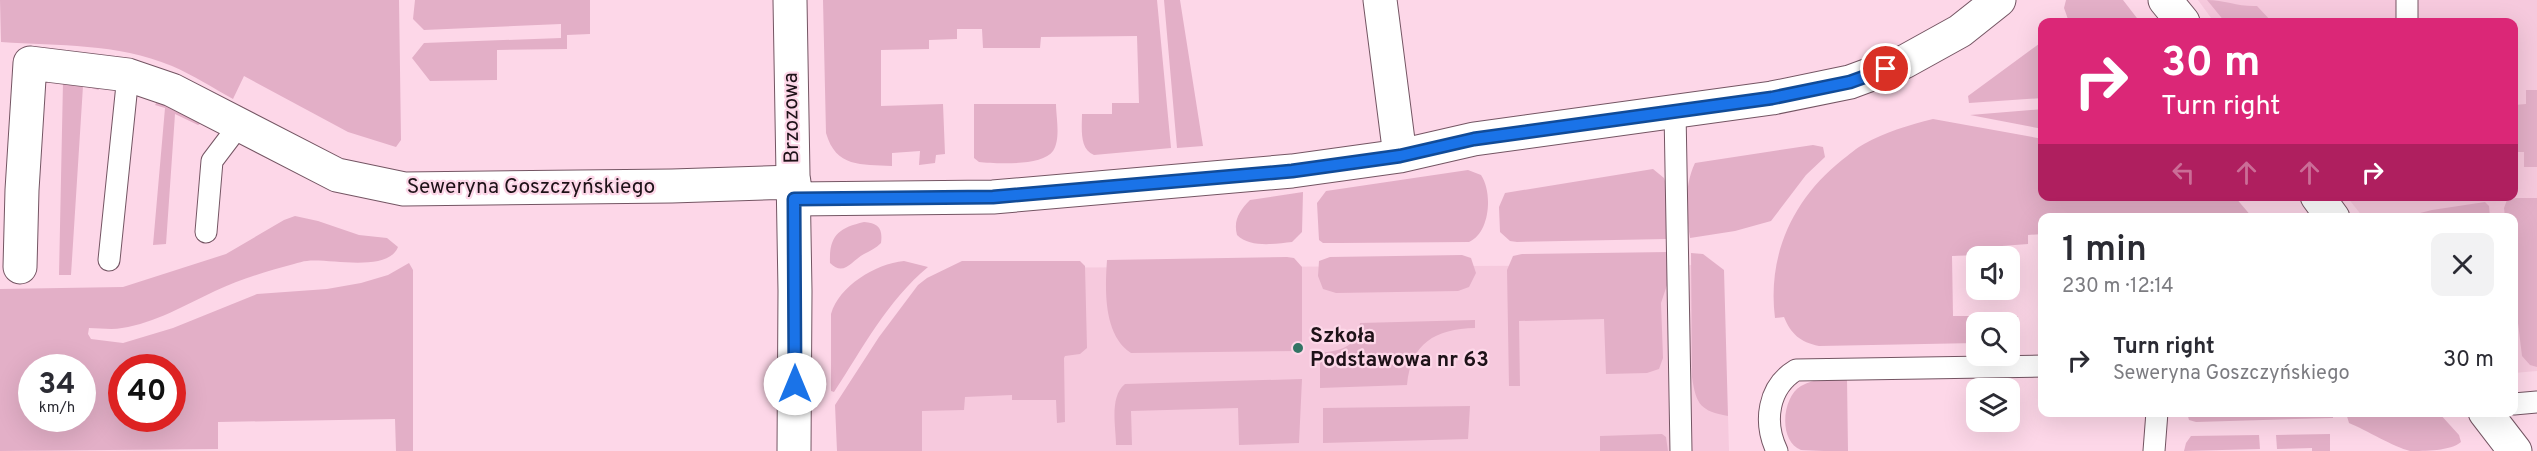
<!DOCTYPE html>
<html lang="en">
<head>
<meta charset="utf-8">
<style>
  body { margin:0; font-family:Overpass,sans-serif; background:#f2f2f3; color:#2b2b33; height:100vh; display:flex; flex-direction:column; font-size:22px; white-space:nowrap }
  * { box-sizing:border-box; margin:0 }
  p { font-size:20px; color:#7c7c81 }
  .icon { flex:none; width:33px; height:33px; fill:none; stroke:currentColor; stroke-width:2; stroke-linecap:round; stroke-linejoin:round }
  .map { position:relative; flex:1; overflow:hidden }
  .panel { position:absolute; left:2038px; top:213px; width:480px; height:204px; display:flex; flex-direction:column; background:#fff; border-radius:12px; box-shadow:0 6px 24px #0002 }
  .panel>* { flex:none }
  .hud { position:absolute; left:2038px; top:18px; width:480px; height:183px; border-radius:12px; box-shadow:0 6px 24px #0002; background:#db2777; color:#fff; overflow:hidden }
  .buttons { position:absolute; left:1966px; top:246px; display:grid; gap:12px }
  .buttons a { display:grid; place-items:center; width:54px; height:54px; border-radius:12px; background:#fff; box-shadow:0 6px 24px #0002; font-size:30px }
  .speed { position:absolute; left:18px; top:354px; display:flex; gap:12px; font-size:30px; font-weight:700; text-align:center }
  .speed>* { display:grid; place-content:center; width:78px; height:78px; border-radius:50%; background:#fff; box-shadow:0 6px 24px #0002; line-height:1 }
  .speed small { font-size:15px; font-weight:400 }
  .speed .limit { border:9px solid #d22; background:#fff; color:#111 }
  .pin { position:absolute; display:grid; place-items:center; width:51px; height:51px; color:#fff; margin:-26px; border:3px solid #fff; border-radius:50%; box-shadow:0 2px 6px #0007 }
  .me { position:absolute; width:66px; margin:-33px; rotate:0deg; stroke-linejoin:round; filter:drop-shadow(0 0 4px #0008) }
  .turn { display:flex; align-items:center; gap:21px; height:126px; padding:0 24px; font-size:27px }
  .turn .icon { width:78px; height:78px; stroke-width:2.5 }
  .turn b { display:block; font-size:42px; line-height:51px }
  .lanes { display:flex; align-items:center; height:57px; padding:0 24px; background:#0003; justify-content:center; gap:30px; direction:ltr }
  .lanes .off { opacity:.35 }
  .round { display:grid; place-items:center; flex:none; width:63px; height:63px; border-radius:12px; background:#f2f2f3 }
  .headline { display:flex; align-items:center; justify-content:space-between; height:102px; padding:0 24px }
  h1 { font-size:36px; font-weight:600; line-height:45px }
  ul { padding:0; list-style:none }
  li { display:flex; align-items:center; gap:18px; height:90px; padding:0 24px }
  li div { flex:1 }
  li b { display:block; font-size:22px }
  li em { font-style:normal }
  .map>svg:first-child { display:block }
  .built { fill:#f6c9dd }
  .green { fill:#e3afc7; fill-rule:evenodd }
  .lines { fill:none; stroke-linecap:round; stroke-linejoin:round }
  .service-casing { stroke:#745563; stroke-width:23 }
  .minor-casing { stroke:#745563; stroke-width:35 }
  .tertiary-casing { stroke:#745563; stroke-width:35 }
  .service { stroke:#fff; stroke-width:21 }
  .minor { stroke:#fff; stroke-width:33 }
  .tertiary { stroke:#fff; stroke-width:33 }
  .route-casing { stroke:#114b97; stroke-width:15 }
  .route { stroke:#1a73e8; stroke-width:10 }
  .poi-dot { fill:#327464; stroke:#fdd7e8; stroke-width:2 }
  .labels { text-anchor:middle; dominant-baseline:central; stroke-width:4.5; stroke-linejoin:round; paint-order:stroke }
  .street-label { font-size:21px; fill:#1e1218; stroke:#fdd7e8 }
  .poi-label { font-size:21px; font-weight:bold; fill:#1e1218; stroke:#fdd7e8; text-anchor:start }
</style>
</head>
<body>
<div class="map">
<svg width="2537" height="451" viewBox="0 0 2537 451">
  <rect width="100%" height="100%" fill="#fdd7e8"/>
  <path class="built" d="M 2198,0 L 2537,0 L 2537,371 L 2514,373 L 2514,218 L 2363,217 L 2347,197 L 2514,196 L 2514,22 L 2214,22 Z
    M 1712,265 L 1713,403 L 1728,416 L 1729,451 L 846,451 L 964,268 Z"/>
  <path class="green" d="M 0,0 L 399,0 L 401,140 L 396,147 L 348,132 L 244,76 L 233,99 C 213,88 193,75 172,66 C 116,43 60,46 1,42 Z
    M 415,0 L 590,0 L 590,34 L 567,35 L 567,49 L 497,50 L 497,80 L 430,81 L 412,58 L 424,43 L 561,38 L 561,24 L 424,30 L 413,19 Z
    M 823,0 L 1157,0 L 1171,148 L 1094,155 C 1079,149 1082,128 1082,114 L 1112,114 L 1112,103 L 1139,103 L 1137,36 L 1041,37 L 1040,48 L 983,48 L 982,29 L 957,29 L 957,39 L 929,40 L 929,49 L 881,50 L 881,106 L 943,104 L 945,154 L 936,155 L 935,163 L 919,165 L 920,151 L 892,153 L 892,166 C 861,164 836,168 826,133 Z
    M 1164,0 L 1180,0 L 1203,146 L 1177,148 Z
    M 2066,0 L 2123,0 L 2140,22 L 2069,22 L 2064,8 Z
    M 2207,0 C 2225,0 2239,7 2257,6 L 2272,22 L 2225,22 Z
    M 2043,41 L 2043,98 L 1969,103 L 1968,96 Z
    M 41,75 L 96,83 L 99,90 L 83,86 L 71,275 L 59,275 L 63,82 L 38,82 Z
    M 2526,90 L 2537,90 L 2537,167 L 2524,167 L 2524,152 L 2514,152 L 2514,105 L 2526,104 Z
    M 158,100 L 202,123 L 198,125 L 175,114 L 166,244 L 153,245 L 165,108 L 155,105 Z
    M 974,104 L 1056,104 C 1056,117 1061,139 1053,151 C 1043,166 996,164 979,162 L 974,158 Z
    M 2043,109 L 2043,129 L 1970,115 Z
    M 1933,119 L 2043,139 L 2043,196 L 2235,197 L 2252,217 L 2043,218 L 2043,234 L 2028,235 L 2028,244 L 2002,246 L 2002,254 L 1952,256 L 1953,316 L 2018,316 L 2018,340 L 2010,342 L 2010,322 L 1977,322 L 1977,343 L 1819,346 C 1800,342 1791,334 1784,317 L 1775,318 C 1767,255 1793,199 1842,160 C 1849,155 1856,148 1864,144 C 1885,132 1909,125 1933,119 Z
    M 1813,145 L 1823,147 L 1825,157 L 1806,175 L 1771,221 L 1735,231 L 1690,238 C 1686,212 1684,186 1695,163 Z
    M 1653,169 L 1664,178 L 1666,184 L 1666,239 L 1517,242 L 1510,241 L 1500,232 L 1499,207 L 1505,193 Z
    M 1468,170 L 1481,175 C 1493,193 1490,233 1469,242 L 1339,243 L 1323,243 L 1319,240 L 1317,203 L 1326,191 Z
    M 1303,192 L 1302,232 L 1292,242 C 1275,244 1250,248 1237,235 C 1233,220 1240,210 1250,200 Z
    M 2516,198 L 2537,198 L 2537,367 L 2530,365 L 2522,356 L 2514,290 L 2514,218 L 2505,217 L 2504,208 L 2507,200 Z
    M 2485,202 L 2489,206 L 2490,217 L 2404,217 L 2432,210 Z
    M 295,216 L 318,221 L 359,235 L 387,238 L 398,247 C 388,273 328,258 307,261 C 303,261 298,263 294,264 C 267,271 241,279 215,291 C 185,305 155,323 122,328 C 112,330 100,328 89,328 L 88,334 L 91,339 L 123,343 L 173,328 L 257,294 L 327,289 L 361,283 L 388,275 L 409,263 L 413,270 L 413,451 L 396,451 L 395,419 L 218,422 L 218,449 L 0,451 L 0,289 L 123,287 L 226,254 L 284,220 ZM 32,368 L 82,368 L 82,418 L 32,418 ZM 122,368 L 172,368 L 172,418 L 122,418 Z
    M 864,222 C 878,223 883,228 881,243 C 876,248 870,251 864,254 C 851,261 844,277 830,263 C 829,236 838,228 864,222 Z
    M 1669,252 L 1669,279 L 1661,303 L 1663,358 L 1659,369 L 1647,373 L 1606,374 L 1604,319 L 1519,321 L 1520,386 L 1509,386 L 1507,270 L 1513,256 L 1522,254 Z
    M 1691,253 L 1703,254 L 1724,270 L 1728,416 C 1701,411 1696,405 1692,377 Z
    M 1462,255 L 1471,258 L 1476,273 L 1469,287 L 1458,291 L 1336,293 L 1323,289 L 1318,276 L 1319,261 L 1330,257 Z
    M 1287,257 L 1294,258 L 1302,267 L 1302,351 L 1131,353 C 1103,335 1105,289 1107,260 Z
    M 904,261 L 928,267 C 887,301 863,348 834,392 L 831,391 L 831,314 C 839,286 875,264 904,261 Z
    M 962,261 L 1080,261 L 1085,266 L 1087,348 L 1080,354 L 1065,356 L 1064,358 L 1065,422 L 1057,423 L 1056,400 L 1012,400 L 1012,395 L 965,397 L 964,410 L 922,411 L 922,451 L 837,451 L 835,405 L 879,337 L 918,285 L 927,278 Z
    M 1475,320 L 1475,328 C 1435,329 1411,343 1407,385 L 1320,388 L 1320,353 C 1340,351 1358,347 1360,323 Z
    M 1847,378 L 1848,451 C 1834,451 1814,451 1801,450 C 1778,441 1782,397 1801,386 C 1814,378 1832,379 1847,378 Z
    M 1302,379 L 1299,443 L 1239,445 L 1238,408 L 1131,411 L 1132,445 L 1116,445 C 1116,427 1109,397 1125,384 Z
    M 1470,406 L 1468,439 L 1323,443 L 1323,408 Z
    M 2333,412 L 2333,418 L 2196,422 L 2189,420 L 2187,413 Z
    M 2346,413 L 2439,413 L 2459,435 L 2461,442 C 2451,451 2424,451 2410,451 C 2394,447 2366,430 2349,423 Z
    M 1662,434 L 1666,437 L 1668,451 L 1600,451 L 1600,436 Z
    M 2330,434 L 2330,451 L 2312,451 L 2312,448 L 2277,449 L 2276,435 Z
    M 2259,435 L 2260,449 L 2184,451 L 2186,443 L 2191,436 Z"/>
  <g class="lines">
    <defs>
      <path id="service" d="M 2407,0 L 2407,22
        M 1675,111 L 1681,451
        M 206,232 L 212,161 L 240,124
        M 109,260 L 128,75
        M 2514,404 L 2537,402
        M 1777,451 C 1763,422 1768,387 1796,370 L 2043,366
        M 2154,451 L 2157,412"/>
      <path id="minor" d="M 1380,0 L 1400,156
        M 2165,0 L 2183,22
        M 2317,196 L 2333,218
        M 794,199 L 993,197 L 1292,171 L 1400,156 L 1474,139 L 1772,98 L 1850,82 L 1904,62 L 1960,31 L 1999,0
        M 20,267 L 22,190 L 30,63 L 128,75 L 172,90 L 337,175 L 404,189 L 672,186 L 794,182
        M 2485,412 L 2515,451"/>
      <path id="tertiary" d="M 790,0 L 795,291 L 794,451"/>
    </defs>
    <use href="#service" class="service-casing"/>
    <use href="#minor" class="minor-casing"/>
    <use href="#tertiary" class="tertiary-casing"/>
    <use href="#service" class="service"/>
    <use href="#minor" class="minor"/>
    <use href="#tertiary" class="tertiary"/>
  </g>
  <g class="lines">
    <defs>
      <path id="route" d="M 795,384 L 794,199 L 993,197 L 1292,171 L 1400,156 L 1474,139 L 1772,98 L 1850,82 L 1886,69"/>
    </defs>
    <use href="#route" class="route-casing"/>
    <use href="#route" class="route"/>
  </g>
  <circle class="poi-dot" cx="1298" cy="348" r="6"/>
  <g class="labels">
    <g class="street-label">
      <text transform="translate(792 118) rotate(-91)">Brzozowa</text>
      <text x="531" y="187">Seweryna Goszczyńskiego</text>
    </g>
    <g class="poi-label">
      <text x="1310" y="336">Szkoła<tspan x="1310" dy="24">Podstawowa nr 63</tspan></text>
    </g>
  </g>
</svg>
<div class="buttons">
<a><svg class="icon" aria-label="sound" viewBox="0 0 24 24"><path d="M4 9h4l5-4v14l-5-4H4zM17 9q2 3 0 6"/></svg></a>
<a><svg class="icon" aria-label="search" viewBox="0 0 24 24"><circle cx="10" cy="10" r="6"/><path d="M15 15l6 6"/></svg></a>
<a><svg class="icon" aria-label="layers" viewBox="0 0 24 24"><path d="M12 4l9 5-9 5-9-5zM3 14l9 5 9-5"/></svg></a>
</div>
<div class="speed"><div>34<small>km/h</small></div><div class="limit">40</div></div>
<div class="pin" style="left:1886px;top:69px;background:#d93025"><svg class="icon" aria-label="arrive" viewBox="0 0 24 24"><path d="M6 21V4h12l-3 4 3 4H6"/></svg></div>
<svg class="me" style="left:795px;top:384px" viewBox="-20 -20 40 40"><circle r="19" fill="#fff"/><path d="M0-13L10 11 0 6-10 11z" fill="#1a73e8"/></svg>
<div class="hud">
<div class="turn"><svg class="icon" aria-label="right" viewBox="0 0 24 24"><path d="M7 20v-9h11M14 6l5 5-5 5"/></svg><div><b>30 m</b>Turn right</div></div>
<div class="lanes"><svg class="icon off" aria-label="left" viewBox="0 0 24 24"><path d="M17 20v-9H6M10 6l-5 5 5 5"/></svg><svg class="icon off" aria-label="ahead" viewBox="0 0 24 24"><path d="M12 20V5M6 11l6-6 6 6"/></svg><svg class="icon off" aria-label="ahead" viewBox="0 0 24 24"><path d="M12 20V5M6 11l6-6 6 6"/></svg><svg class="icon" aria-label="right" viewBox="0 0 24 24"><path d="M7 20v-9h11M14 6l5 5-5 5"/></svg></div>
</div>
<section class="panel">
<div class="headline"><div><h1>1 min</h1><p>230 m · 12:14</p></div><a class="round"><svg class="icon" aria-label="close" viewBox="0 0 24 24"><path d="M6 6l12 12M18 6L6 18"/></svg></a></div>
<ul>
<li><svg class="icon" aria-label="right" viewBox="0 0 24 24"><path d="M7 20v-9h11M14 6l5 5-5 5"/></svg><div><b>Turn right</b><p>Seweryna Goszczyńskiego</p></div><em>30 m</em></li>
</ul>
</section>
</div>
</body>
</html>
